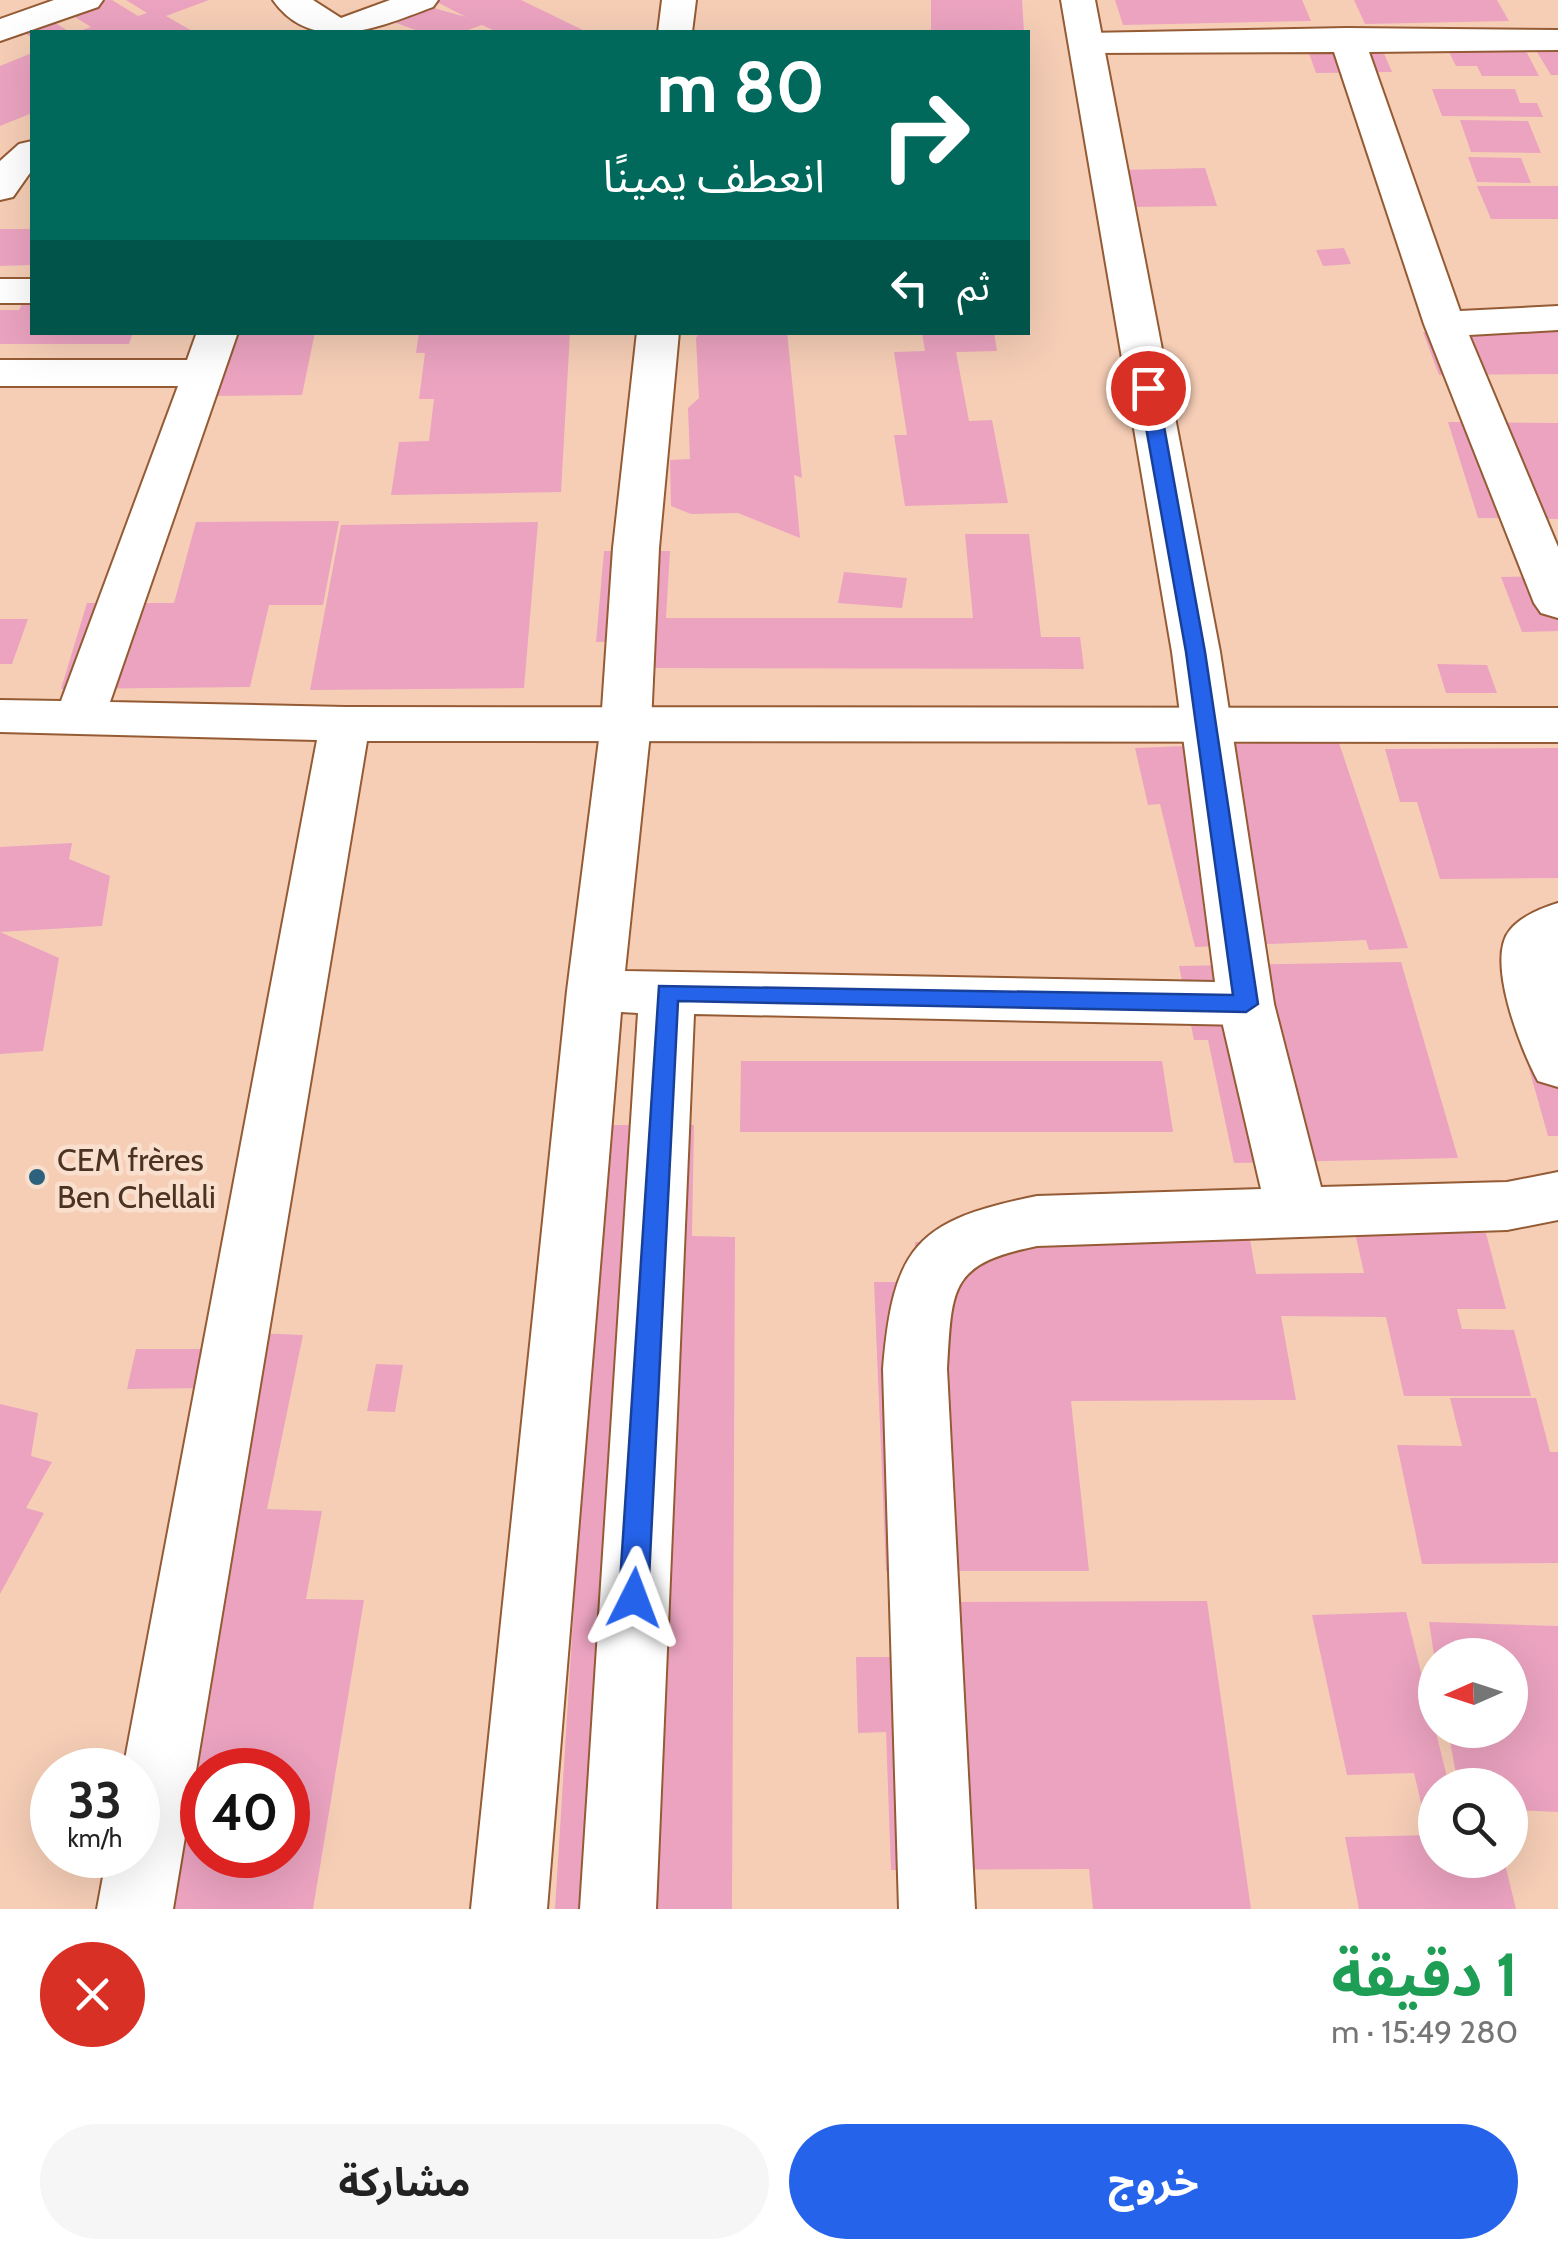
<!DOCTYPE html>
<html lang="ar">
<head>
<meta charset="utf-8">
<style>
  body { margin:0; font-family:Cabin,"Noto Sans Arabic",sans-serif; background:#f6f6f6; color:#222; direction:rtl; height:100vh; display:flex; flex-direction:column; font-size:38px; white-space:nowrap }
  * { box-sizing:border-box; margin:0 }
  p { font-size:32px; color:#767676 }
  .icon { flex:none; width:55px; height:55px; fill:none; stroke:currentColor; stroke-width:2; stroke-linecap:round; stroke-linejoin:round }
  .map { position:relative; height:1909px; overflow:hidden; direction:ltr }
  .side { display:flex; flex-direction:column; background:#fff; flex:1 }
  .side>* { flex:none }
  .top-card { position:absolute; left:30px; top:30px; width:1000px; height:305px; border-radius:0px; box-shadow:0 10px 40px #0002; direction:rtl; background:#00695c; color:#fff; overflow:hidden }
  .needle { width:65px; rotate:267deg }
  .buttons { position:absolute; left:1418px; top:1638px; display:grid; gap:20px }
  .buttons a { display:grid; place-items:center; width:110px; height:110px; border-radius:50%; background:#fff; box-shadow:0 10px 40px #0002; font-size:50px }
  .speed { position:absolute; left:30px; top:1748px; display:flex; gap:20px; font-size:50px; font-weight:700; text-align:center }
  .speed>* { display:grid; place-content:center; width:130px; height:130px; border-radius:50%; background:#fff; box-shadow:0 10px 40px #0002; line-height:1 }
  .speed small { font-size:25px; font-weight:400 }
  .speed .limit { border:15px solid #d22; background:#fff; color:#111 }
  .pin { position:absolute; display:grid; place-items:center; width:85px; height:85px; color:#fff; margin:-42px; border:5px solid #fff; border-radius:50%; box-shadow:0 2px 10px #0007 }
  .me { position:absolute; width:110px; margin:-55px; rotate:3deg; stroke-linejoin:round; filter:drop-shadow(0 0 8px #0008) }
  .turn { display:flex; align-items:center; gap:35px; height:210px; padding:0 40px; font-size:45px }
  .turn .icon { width:130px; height:130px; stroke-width:2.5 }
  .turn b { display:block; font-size:70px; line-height:85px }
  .then { display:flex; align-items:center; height:95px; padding:0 40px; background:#0003; gap:20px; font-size:38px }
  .round { display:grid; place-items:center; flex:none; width:105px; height:105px; border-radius:52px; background:#f6f6f6 }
  .headline { display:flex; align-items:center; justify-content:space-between; height:170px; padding:0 40px }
  h1 { font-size:60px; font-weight:700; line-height:75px; color:#1e9e55 }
  .action { display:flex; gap:20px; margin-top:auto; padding:20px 40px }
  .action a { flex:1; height:115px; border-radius:60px; background:#2563eb; color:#fff; font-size:40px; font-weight:700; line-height:115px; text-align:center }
  .action a+a { background:#f6f6f6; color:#222 }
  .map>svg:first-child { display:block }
  .building { fill:#eba3c0; fill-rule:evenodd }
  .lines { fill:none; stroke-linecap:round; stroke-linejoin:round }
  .street-casing { stroke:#945b34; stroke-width:4 }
  .secondary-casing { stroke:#945b34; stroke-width:4 }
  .street { fill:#fff; fill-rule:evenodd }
  .secondary { fill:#fff; fill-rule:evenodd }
  .route { fill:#2563eb; stroke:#184099; stroke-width:2.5 }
  .poi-dot { fill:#2c627e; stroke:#f9dfce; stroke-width:4 }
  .labels { text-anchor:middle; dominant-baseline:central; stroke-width:9; stroke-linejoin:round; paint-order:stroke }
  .poi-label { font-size:32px; fill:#4b3221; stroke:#f9dfce; text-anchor:start }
</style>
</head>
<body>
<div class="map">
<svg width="1558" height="1909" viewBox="0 0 1558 1909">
  <rect width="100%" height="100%" fill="#f6ceb6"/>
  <path class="building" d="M 69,0 L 112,0 L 138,16 L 147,13 L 126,0 L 209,0 L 166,16 L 194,32 L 77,32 L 91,27 L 56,5 Z
    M 405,0 L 466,17 L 433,0 L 521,0 L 587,32 L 497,32 L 482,25 L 462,32 L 421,32 L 360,10 Z
    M 931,0 L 1022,0 L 1024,32 L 931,32 Z
    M 1115,0 L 1302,0 L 1311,21 L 1123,25 Z
    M 1354,0 L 1497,0 L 1509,21 L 1365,24 Z
    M 42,15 L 70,32 L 32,32 L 32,38 L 13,25 Z
    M 1380,44 L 1392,72 L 1316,73 L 1306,45 Z
    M 1523,45 L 1539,76 L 1482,76 L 1477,66 L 1456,66 L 1446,46 Z
    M 1537,52 L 1558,52 L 1558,75 L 1551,75 Z
    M 32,53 L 32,113 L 0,126 L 0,66 Z
    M 1432,89 L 1515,89 L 1520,103 L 1537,103 L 1543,117 L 1442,116 Z
    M 1460,120 L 1528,121 L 1541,153 L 1471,152 Z
    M 1468,157 L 1521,158 L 1531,183 L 1477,182 Z
    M 1205,168 L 1217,206 L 1131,207 L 1121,170 Z
    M 1477,186 L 1558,186 L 1558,219 L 1491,219 Z
    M 0,229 L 32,229 L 32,265 L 0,266 Z
    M 1344,248 L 1351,264 L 1323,266 L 1316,250 Z
    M 22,304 L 32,304 L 32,332 L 133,332 L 129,344 L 0,344 L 0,310 L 19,310 Z
    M 1558,331 L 1558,374 L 1439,375 L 1423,332 Z
    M 239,332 L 315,332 L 302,395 L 216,396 Z
    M 419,332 L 570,332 L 561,492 L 391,495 L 399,442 L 429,441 L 434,399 L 419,399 L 425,353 L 416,353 Z
    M 700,332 L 787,332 L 802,478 L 794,475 L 800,538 L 738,513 L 691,514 L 671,506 L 670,460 L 690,459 L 688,408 L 699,398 L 696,338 Z
    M 922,332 L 994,332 L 997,351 L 956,352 L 969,421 L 992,420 L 1008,503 L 905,506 L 894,435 L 907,435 L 894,352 L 925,351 Z
    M 1448,422 L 1558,423 L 1558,519 L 1478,518 Z
    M 339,521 L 323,605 L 269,605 L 250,687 L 61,689 L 87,603 L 174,603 L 196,522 Z
    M 538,522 L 524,688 L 310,690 L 341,525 Z
    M 965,534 L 1029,534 L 1041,637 L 1080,637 L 1084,669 L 634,668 L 636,641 L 596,642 L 604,551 L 670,551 L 666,618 L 973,618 Z
    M 844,572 L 907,578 L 902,608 L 838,603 Z
    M 1558,576 L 1558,631 L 1522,632 L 1501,577 Z
    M 0,619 L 28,619 L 12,664 L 0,664 Z
    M 1437,664 L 1487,665 L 1497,693 L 1446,693 Z
    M 1338,740 L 1408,948 L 1369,950 L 1366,940 L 1195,947 L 1160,804 L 1148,805 L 1135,748 Z
    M 1558,748 L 1558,878 L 1440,879 L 1417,802 L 1400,802 L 1385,749 Z
    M 72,843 L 69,859 L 110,876 L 102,926 L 0,932 L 0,847 Z
    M 0,932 L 59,958 L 43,1051 L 0,1054 Z
    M 1401,962 L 1458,1158 L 1234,1163 L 1208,1040 L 1194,1040 L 1179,966 Z
    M 1500,965 L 1558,965 L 1558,1136 L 1548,1136 Z
    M 741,1061 L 1162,1061 L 1173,1132 L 740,1132 Z
    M 604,1125 L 694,1125 L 692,1236 L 735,1237 L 732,1909 L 555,1909 Z
    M 1355,1233 L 1486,1233 L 1506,1309 L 1457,1309 L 1462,1329 L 1514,1330 L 1531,1396 L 1404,1396 L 1386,1317 L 1281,1316 L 1296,1400 L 1071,1401 L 1089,1571 L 886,1571 L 874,1282 L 917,1282 L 915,1242 L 1250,1239 L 1256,1274 L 1364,1273 Z
    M 229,1332 L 303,1335 L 267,1509 L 322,1511 L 306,1599 L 364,1600 L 313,1909 L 96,1909 L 108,1855 L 138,1855 L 138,1770 L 128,1770 ZM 202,1770 L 288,1770 L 288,1855 L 202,1855 Z
    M 136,1349 L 211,1349 L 203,1388 L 127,1389 Z
    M 376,1364 L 403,1365 L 395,1412 L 367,1411 Z
    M 1450,1398 L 1536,1398 L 1550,1452 L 1558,1452 L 1558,1563 L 1422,1564 L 1397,1445 L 1462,1446 Z
    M 0,1404 L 38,1413 L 31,1456 L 52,1462 L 26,1508 L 44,1513 L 0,1594 Z
    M 1207,1601 L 1251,1909 L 1093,1909 L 1089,1869 L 891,1870 L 886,1732 L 858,1733 L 856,1657 L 918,1657 L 916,1602 Z
    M 1406,1612 L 1449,1785 L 1435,1785 L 1435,1807 L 1422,1807 L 1414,1773 L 1347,1775 L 1312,1615 Z
    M 1429,1622 L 1558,1626 L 1558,1812 L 1510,1810 L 1510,1785 L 1458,1785 L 1448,1730 L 1510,1730 L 1510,1655 L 1434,1655 Z
    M 1435,1835 L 1435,1860 L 1504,1860 L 1516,1909 L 1359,1909 L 1345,1837 Z"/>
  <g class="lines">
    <defs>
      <path id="street" d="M 54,0 L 103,0 L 98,7 L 0,41 L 0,19 Z
        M 273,0 L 313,0 L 341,18 L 390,0 L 438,0 L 433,7 C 382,26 313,57 273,0 Z
        M 1347,28 L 1558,30 L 1558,50 L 1369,52 L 1460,311 L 1558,306 L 1558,330 L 1469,335 L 1558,547 L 1558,618 L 1541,613 L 1534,603 L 1424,324 L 1334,52 L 1086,53 L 1074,50 L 1069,43 L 1074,36 L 1086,33 Z
        M 32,141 L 32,170 L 13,197 L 0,200 L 0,161 L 19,144 Z
        M 0,279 L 32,279 L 32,303 L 0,303 Z
        M 197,332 L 238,332 L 110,702 L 345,707 L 1558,708 L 1558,742 L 367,741 L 173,1909 L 97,1909 L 107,1855 L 138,1855 L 138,1770 L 123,1770 L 317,740 L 0,732 L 0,700 L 61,701 L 178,386 L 0,386 L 0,360 L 187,360 Z
        M 1558,903 L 1558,1087 L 1538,1081 C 1521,1050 1485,959 1510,930 C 1521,916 1542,908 1558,903 Z
        M 1246,983 L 1266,989 L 1274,1004 L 1321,1187 L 1507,1182 L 1558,1172 L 1558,1220 L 1507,1230 L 1037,1246 C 949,1264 952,1287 947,1369 L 975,1909 L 899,1909 L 883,1369 C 893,1246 917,1220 1037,1196 L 1261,1189 L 1218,1004 L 1226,989 Z"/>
      <path id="secondary" d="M 662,0 L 696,0 L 692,32 L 658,32 Z
        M 1061,0 L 1095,0 L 1220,652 L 1274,1004 L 1266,1019 L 1246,1025 L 694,1014 L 656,1909 L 580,1909 L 638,1013 L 621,1012 L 547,1909 L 471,1909 L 567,991 L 601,724 L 613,548 L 637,332 L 679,332 L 659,548 L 651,724 L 625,971 L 1215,982 L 1172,652 Z"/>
    </defs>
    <use href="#street" class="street-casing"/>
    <use href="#secondary" class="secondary-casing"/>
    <use href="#street" class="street"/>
    <use href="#secondary" class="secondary"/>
  </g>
  <path class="route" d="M 1148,382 L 1157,388 L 1205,652 L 1258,1004 L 1246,1012 L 678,1001 L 648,1598 L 644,1607 L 634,1611 L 624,1607 L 619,1598 L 659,986 L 1233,995 L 1186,652 L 1139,388 Z"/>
  <circle class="poi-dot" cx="37" cy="1177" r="10"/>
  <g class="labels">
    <g class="poi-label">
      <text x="57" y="1159">CEM frères<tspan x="57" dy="37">Ben Chellali</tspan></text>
    </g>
  </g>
</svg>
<div class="buttons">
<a><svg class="needle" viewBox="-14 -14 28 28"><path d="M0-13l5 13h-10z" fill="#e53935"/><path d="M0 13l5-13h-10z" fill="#767676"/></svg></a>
<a><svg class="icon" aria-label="search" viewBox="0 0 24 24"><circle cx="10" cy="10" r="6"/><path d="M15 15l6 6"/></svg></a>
</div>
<div class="speed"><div>33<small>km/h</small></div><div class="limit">40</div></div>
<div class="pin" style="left:1148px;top:388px;background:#d93025"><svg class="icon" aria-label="arrive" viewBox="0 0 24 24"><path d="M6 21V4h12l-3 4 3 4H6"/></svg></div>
<svg class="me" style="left:634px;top:1598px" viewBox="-20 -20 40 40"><path d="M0-17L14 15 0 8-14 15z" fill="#2563eb" stroke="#fff" stroke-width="4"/></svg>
<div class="top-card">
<div class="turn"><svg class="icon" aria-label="right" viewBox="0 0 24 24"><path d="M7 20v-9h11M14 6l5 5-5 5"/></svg><div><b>80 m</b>انعطف يمينًا</div></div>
<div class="then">ثم<svg class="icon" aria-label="left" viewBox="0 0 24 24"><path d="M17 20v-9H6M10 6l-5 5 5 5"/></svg></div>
</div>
</div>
<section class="side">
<div class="headline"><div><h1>1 دقيقة</h1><p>280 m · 15:49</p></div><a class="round" style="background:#d93025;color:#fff"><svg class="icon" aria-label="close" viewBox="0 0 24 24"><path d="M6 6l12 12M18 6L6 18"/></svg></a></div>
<div class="action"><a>خروج</a><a>مشاركة</a></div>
</section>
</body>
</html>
